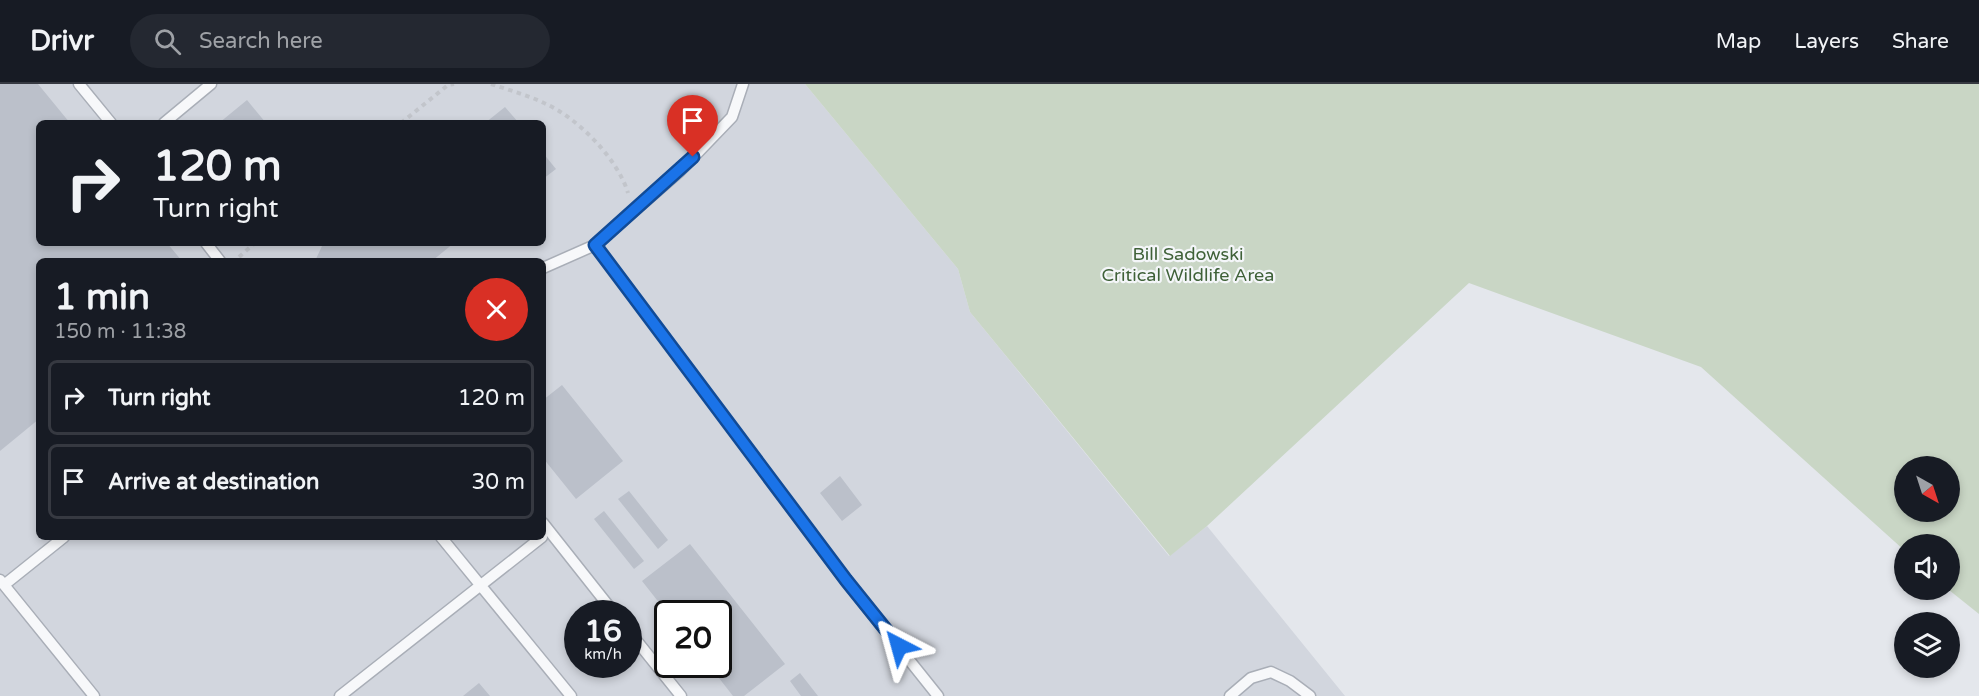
<!DOCTYPE html>
<html lang="en">
<head>
<meta charset="utf-8">
<style>
  body { margin:0; font-family:"Varela Round",sans-serif; background:#242831; color:#f1f3f6; height:100vh; display:flex; flex-direction:column; font-size:22px; white-space:nowrap }
  * { box-sizing:border-box; margin:0 }
  p { font-size:20px; color:#9ea1a6 }
  .icon { flex:none; width:33px; height:33px; fill:none; stroke:currentColor; stroke-width:2; stroke-linecap:round; stroke-linejoin:round }
  .map { position:relative; flex:1; overflow:hidden }
  .panel { position:absolute; left:36px; top:174px; width:510px; height:282px; display:flex; flex-direction:column; background:#171b24; border-radius:9px; box-shadow:0 3px 9px #0003 }
  .panel>* { flex:none }
  .hud { position:absolute; left:36px; top:36px; width:510px; height:126px; border-radius:9px; box-shadow:0 3px 9px #0003; background:#171b24; color:#f1f3f6; overflow:hidden }
  .needle { width:39px; rotate:141deg }
  .fabs { position:absolute; left:1894px; top:372px; display:grid; gap:12px }
  .fabs a { display:grid; place-items:center; width:66px; height:66px; border-radius:50%; background:#171b24; box-shadow:0 3px 9px #0003; font-size:30px }
  .speed { position:absolute; left:564px; top:516px; display:flex; gap:12px; font-size:30px; font-weight:700; text-align:center }
  .speed>* { display:grid; place-content:center; width:78px; height:78px; border-radius:50%; background:#171b24; box-shadow:0 3px 9px #0003; line-height:1 }
  .speed small { font-size:15px; font-weight:400 }
  .speed .limit { border:3px solid #111; border-radius:9px; background:#fff; color:#111 }
  .pin { position:absolute; display:grid; place-items:center; width:51px; height:51px; color:#fff; margin:-62px -26px; border-radius:50% 50% 50% 0; rotate:-45deg; box-shadow:0 0 6px #0007 }
  .pin .icon { rotate:45deg }
  .me { position:absolute; width:66px; margin:-33px; rotate:321deg; stroke-linejoin:round; filter:drop-shadow(0 0 4px #0008) }
  .turn { display:flex; align-items:center; gap:21px; height:126px; padding:0 18px; font-size:27px }
  .turn .icon { width:78px; height:78px; stroke-width:2.5 }
  .turn b { display:block; font-size:42px; line-height:51px }
  .round { display:grid; place-items:center; flex:none; width:63px; height:63px; border-radius:32px; background:#242831 }
  .summary { display:flex; align-items:center; justify-content:space-between; height:102px; padding:0 18px }
  h1 { font-size:36px; font-weight:800; line-height:45px }
  ul { padding:0; list-style:none }
  li { display:flex; align-items:center; gap:18px; height:75px; margin:0 12px 9px; padding:0 6px; border:3px solid #363941; border-radius:9px }
  li div { flex:1 }
  li b { display:block; font-size:22px }
  li em { font-style:normal }
  header { display:flex; align-items:center; gap:36px; box-sizing:border-box; height:84px; padding:0 30px; background:#171b24; border-bottom:2px solid #363941 }
  header strong { font-size:28px }
  nav { display:flex; gap:33px; margin-inline-start:auto; font-size:21px }
  .search { width:420px; height:54px; background:#242831; display:flex; align-items:center; gap:15px; box-sizing:border-box; padding:0 21px; border-radius:33px; color:#9ea1a6; font-size:22px }
  .map>svg:first-child { display:block }
  .built { fill:#d2d6de; fill-rule:evenodd }
  .green { fill:#c9d6c5; fill-rule:evenodd }
  .building { fill:#bbc0ca }
  .lines { fill:none; stroke-linecap:round; stroke-linejoin:round }
  .service-casing { stroke:#a9aeb7; stroke-width:13 }
  .path { stroke:#c2c5cb; stroke-width:4; stroke-dasharray:4.5 4.5; stroke-linecap:butt }
  .service { stroke:#f7f8fa; stroke-width:10 }
  .route-casing { stroke:#114b97; stroke-width:15 }
  .route { stroke:#1a73e8; stroke-width:10 }
  .labels { text-anchor:middle; dominant-baseline:central; stroke-width:4.5; stroke-linejoin:round; paint-order:stroke }
  .park-label { font-size:18px; fill:#3f6138; stroke:#f4f6f9 }
</style>
</head>
<body>
<header>
<strong>Drivr</strong>
<div class="search"><svg class="icon" aria-label="search" viewBox="0 0 24 24"><circle cx="10" cy="10" r="6"/><path d="M15 15l6 6"/></svg>Search here</div>
<nav><a>Map</a><a>Layers</a><a>Share</a></nav>
</header>
<div class="map">
<svg width="1979" height="612" viewBox="0 0 1979 612">
  <rect width="100%" height="100%" fill="#e4e7ec"/>
  <path class="built" d="M 0,0 L 805,0 L 958,185 L 970,228 L 1169,472 L 1207,442 L 1345,612 L 0,612 ZM 39,39 L 543,39 L 543,159 L 39,159 ZM 39,177 L 543,177 L 543,453 L 39,453 ZM 578,530 L 628,530 L 628,580 L 578,580 ZM 668,530 L 718,530 L 718,580 L 668,580 Z"/>
  <path class="green" d="M 805,0 L 1979,0 L 1979,530 L 1949,506 L 1950,460 L 1905,460 L 1905,467 L 1701,283 L 1469,199 L 1207,442 L 1170,472 L 970,228 L 958,185 ZM 1905,382 L 1950,382 L 1950,428 L 1905,428 Z"/>
  <path class="building" d="M 0,0 L 38,0 L 70,39 L 39,39 L 39,159 L 167,159 L 182,177 L 39,177 L 39,335 L 0,367 Z
    M 247,16 L 266,39 L 219,39 Z
    M 505,23 L 519,39 L 485,39 Z
    M 543,69 L 556,85 L 543,95 Z
    M 326,159 L 454,159 L 432,177 L 315,177 L 322,162 Z
    M 562,301 L 623,377 L 576,415 L 543,374 L 543,316 Z
    M 840,392 L 862,421 L 842,437 L 820,409 Z
    M 629,407 L 668,456 L 658,465 L 618,415 Z
    M 604,427 L 644,477 L 634,485 L 594,435 Z
    M 690,460 L 785,580 L 744,612 L 733,612 L 708,580 L 718,580 L 718,530 L 668,530 L 642,497 Z
    M 800,589 L 818,612 L 801,612 L 790,597 Z
    M 479,599 L 490,612 L 463,612 Z"/>
  <g class="lines">
    <defs>
      <path id="service" d="M 79,0 L 111,39
        M 164,39 L 211,0
        M 206,159 L 220,177
        M 595,161 L 846,497 L 938,612
        M 543,184 L 595,161 L 680,87 L 732,33 L 743,0
        M 543,439 L 615,530
        M 441,453 L 571,612
        M 0,496 L 94,612
        M 4,501 L 64,453
        M 628,546 L 681,612
        M 340,612 L 542,453
        M 1230,612 L 1251,594 L 1271,588 L 1290,597 L 1310,612"/>
    </defs>
    <use href="#service" class="service-casing"/>
    <path class="path" d="M 491,0 C 509,6 527,11 544,19 C 577,33 618,75 628,109
      M 401,39 L 448,1 L 454,0
      M 239,173 L 255,159"/>
    <use href="#service" class="service"/>
  </g>
  <g class="lines">
    <defs>
      <path id="route" d="M 693,73 L 595,161 L 846,496 L 899,562"/>
    </defs>
    <use href="#route" class="route-casing"/>
    <use href="#route" class="route"/>
  </g>
  <g class="labels">
    <g class="park-label">
      <text x="1188" y="170">Bill Sadowski<tspan x="1188" dy="21">Critical Wildlife Area</tspan></text>
    </g>
  </g>
</svg>
<div class="fabs">
<a><svg class="needle" viewBox="-14 -14 28 28"><path d="M0-13l5 13h-10z" fill="#e53935"/><path d="M0 13l5-13h-10z" fill="#9ea1a6"/></svg></a>
<a><svg class="icon" aria-label="sound" viewBox="0 0 24 24"><path d="M4 9h4l5-4v14l-5-4H4zM17 9q2 3 0 6"/></svg></a>
<a><svg class="icon" aria-label="layers" viewBox="0 0 24 24"><path d="M12 4l9 5-9 5-9-5zM3 14l9 5 9-5"/></svg></a>
</div>
<div class="speed"><div>16<small>km/h</small></div><div class="limit">20</div></div>
<div class="pin" style="left:693px;top:73px;background:#d93025"><svg class="icon" aria-label="arrive" viewBox="0 0 24 24"><path d="M6 21V4h12l-3 4 3 4H6"/></svg></div>
<svg class="me" style="left:899px;top:562px" viewBox="-20 -20 40 40"><path d="M0-17L14 15 0 8-14 15z" fill="#1a73e8" stroke="#fff" stroke-width="4"/></svg>
<div class="hud">
<div class="turn"><svg class="icon" aria-label="right" viewBox="0 0 24 24"><path d="M7 20v-9h11M14 6l5 5-5 5"/></svg><div><b>120 m</b>Turn right</div></div>
</div>
<section class="panel">
<div class="summary"><div><h1>1 min</h1><p>150 m · 11:38</p></div><a class="round" style="background:#d93025;color:#fff"><svg class="icon" aria-label="close" viewBox="0 0 24 24"><path d="M6 6l12 12M18 6L6 18"/></svg></a></div>
<ul>
<li><svg class="icon" aria-label="right" viewBox="0 0 24 24"><path d="M7 20v-9h11M14 6l5 5-5 5"/></svg><div><b>Turn right</b></div><em>120 m</em></li>
<li><svg class="icon" aria-label="arrive" viewBox="0 0 24 24"><path d="M6 21V4h12l-3 4 3 4H6"/></svg><div><b>Arrive at destination</b></div><em>30 m</em></li>
</ul>
</section>
</div>
</body>
</html>
